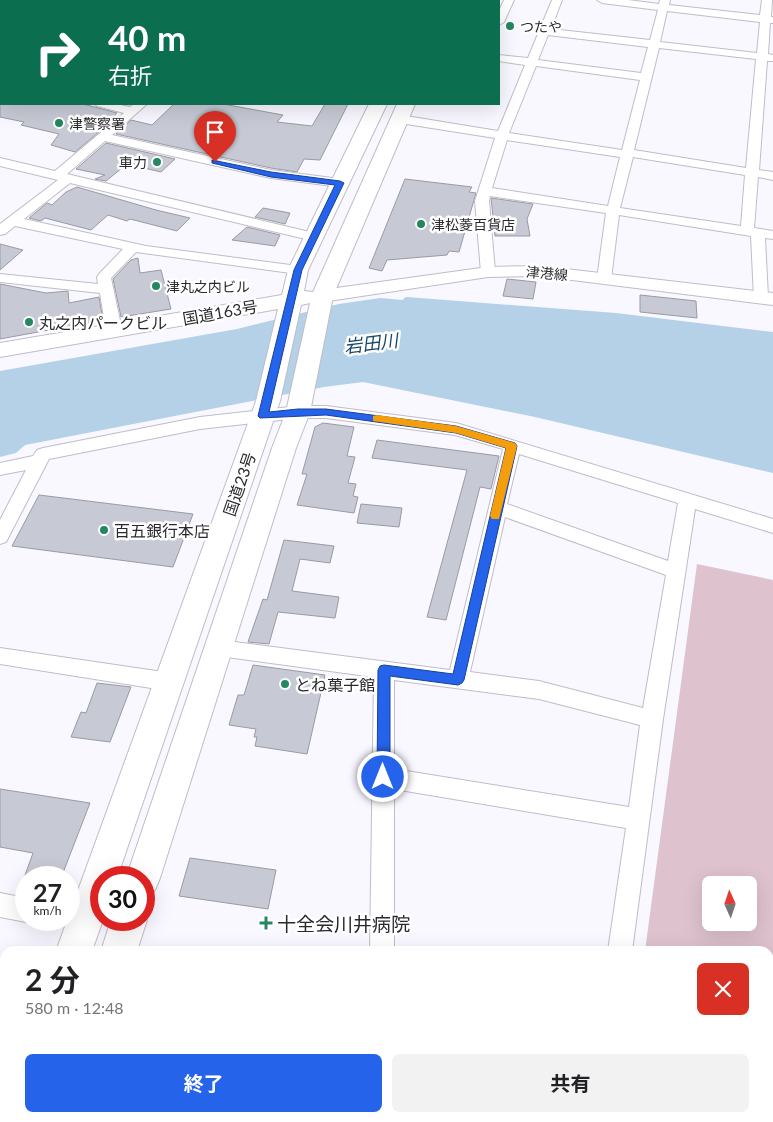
<!DOCTYPE html>
<html lang="ja">
<head>
<meta charset="utf-8">
<style>
  body { margin:0; font-family:Lato,"Noto Sans JP",sans-serif; background:#f2f2f2; color:#202124; height:100vh; display:flex; flex-direction:column; font-size:19px; white-space:nowrap }
  * { box-sizing:border-box; margin:0 }
  p { font-size:16px; color:#757577 }
  .icon { flex:none; width:28px; height:28px; fill:none; stroke:currentColor; stroke-width:2; stroke-linecap:round; stroke-linejoin:round }
  .map { position:relative; flex:1; overflow:hidden }
  .side { position:absolute; left:0px; top:946px; width:774px; height:176px; display:flex; flex-direction:column; background:#fff; border-radius:15px 15px 0 0; box-shadow:0 5px 20px #0002 }
  .side>* { flex:none }
  .guide { position:absolute; left:0px; top:0px; width:500px; height:105px; box-shadow:0 5px 20px #0002; background:#0b6e4f; color:#fff; overflow:hidden }
  .needle { width:32px; rotate:357deg }
  .controls { position:absolute; left:702px; top:876px; display:grid; gap:10px }
  .controls a { display:grid; place-items:center; width:55px; height:55px; border-radius:8px; background:#fff; box-shadow:0 5px 20px #0002; font-size:25px }
  .speed { position:absolute; left:15px; top:866px; display:flex; gap:10px; font-size:25px; font-weight:700; text-align:center }
  .speed>* { display:grid; place-content:center; width:65px; height:65px; border-radius:50%; background:#fff; box-shadow:0 5px 20px #0002; line-height:1 }
  .speed small { font-size:12px; font-weight:400 }
  .speed .limit { border:8px solid #d22; background:#fff; color:#111 }
  .pin { position:absolute; display:grid; place-items:center; width:42px; height:42px; color:#fff; margin:-51px -21px; border-radius:50% 50% 50% 0; rotate:-45deg; box-shadow:0 0 5px #0007 }
  .pin .icon { rotate:45deg }
  .me { position:absolute; width:55px; margin:-28px; rotate:0deg; stroke-linejoin:round; filter:drop-shadow(0 0 4px #0008) }
  .turn { display:flex; align-items:center; gap:18px; height:105px; padding:0 25px; font-size:22px }
  .turn .icon { width:65px; height:65px; stroke-width:2.5 }
  .turn b { display:block; font-size:35px; line-height:42px }
  .round { display:grid; place-items:center; flex:none; width:52px; height:52px; border-radius:8px; background:#f2f2f2 }
  .summary { display:flex; align-items:center; justify-content:space-between; height:85px; padding:0 25px }
  h1 { font-size:30px; font-weight:700; line-height:38px }
  .cta { display:flex; gap:10px; margin-top:auto; padding:10px 25px }
  .cta a { flex:1; height:58px; border-radius:8px; background:#2563eb; color:#fff; font-size:20px; font-weight:700; line-height:58px; text-align:center }
  .cta a+a { background:#f2f2f2; color:#202124 }
  .map>svg:first-child { display:block }
  .green { fill:#dec2ce; fill-rule:evenodd }
  .water { fill:#b5d1e8 }
  .building { fill:#c7cad4; stroke:#989ba3 }
  .lines { fill:none; stroke-linecap:round; stroke-linejoin:round }
  .minor-casing { stroke:#bfbdc6; stroke-width:2 }
  .major-casing { stroke:#bfbdc6; stroke-width:2 }
  .highway-casing { stroke:#bfbdc6; stroke-width:2 }
  .minor { fill:#fff; fill-rule:evenodd }
  .major { fill:#fff; fill-rule:evenodd }
  .highway { fill:#fff; fill-rule:evenodd }
  .route { fill:#2563eb; stroke:#184099 }
  .slow { fill:#f59e0b }
  .poi-dot { fill:#248760; stroke:#fff; stroke-width:2 }
  .labels { text-anchor:middle; dominant-baseline:central; stroke-width:5; stroke-linejoin:round; paint-order:stroke }
  .far-poi-label { font-size:14px; fill:#2a292d; stroke:#fff; text-anchor:start }
  .far-street-label { font-size:14px; fill:#2a292d; stroke:#fff }
  .street-label { font-size:16px; fill:#2a292d; stroke:#fff }
  .poi-label { font-size:16px; fill:#2a292d; stroke:#fff; text-anchor:start }
  .water-label { font-size:18px; font-style:italic; fill:#1a4868; stroke:#fff }
  .near-poi-label { font-size:19px; fill:#2a292d; stroke:#fff; text-anchor:start }
</style>
</head>
<body>
<div class="map">
<svg width="773" height="1122" viewBox="0 0 773 1122">
  <rect width="100%" height="100%" fill="#f9f7ff"/>
  <path class="green" d="M 0,0 L 253,0 L 1,1 L 1,27 Z
    M 697,564 L 773,580 L 773,1122 L 623,1122 L 624,1118 L 769,1118 L 769,951 L 645,951 ZM 711,885 L 749,885 L 749,922 L 711,922 Z"/>
  <path class="water" d="M 407,297 L 616,313 L 773,332 L 773,473 L 535,417 L 363,382 L 324,387 L 25,445 L 16,453 L 0,457 L 0,371 L 237,329 L 339,304 L 380,298 L 403,300 L 404,298 Z"/>
  <path class="building" d="M 0,104 L 83,104 L 117,113 L 114,116 L 117,117 L 75,152 L 51,145 L 59,134 L 21,125 L 24,122 L 0,117 Z
    M 174,104 L 223,104 L 283,115 L 277,122 L 312,126 L 325,104 L 348,104 L 320,160 L 304,159 L 297,172 L 271,168 L 116,134 L 131,120 L 152,125 Z
    M 106,143 L 175,159 L 161,172 L 127,164 L 106,181 L 95,179 L 105,175 L 76,169 Z
    M 405,179 L 472,187 L 469,192 L 476,193 L 459,252 L 449,251 L 447,255 L 387,260 L 382,271 L 369,268 Z
    M 77,187 L 156,210 L 190,218 L 177,231 L 130,219 L 127,221 L 108,215 L 91,230 L 45,218 L 41,221 L 29,218 L 47,203 L 52,205 L 66,192 Z
    M 491,198 L 533,204 L 527,219 L 530,236 L 495,236 Z
    M 263,208 L 290,213 L 285,224 L 255,217 Z
    M 247,227 L 280,235 L 275,246 L 232,240 Z
    M 0,244 L 23,250 L 0,270 Z
    M 138,258 L 140,273 L 161,270 L 171,309 L 121,317 L 113,279 L 131,260 Z
    M 507,279 L 536,282 L 533,299 L 503,296 Z
    M 0,284 L 46,293 L 68,291 L 69,303 L 99,297 L 103,320 L 0,339 Z
    M 640,295 L 696,301 L 697,318 L 640,312 Z
    M 323,423 L 354,427 L 347,456 L 355,457 L 348,483 L 356,484 L 353,496 L 358,497 L 354,513 L 297,505 L 307,474 L 302,474 L 315,427 Z
    M 377,440 L 499,456 L 491,489 L 480,487 L 446,620 L 427,617 L 467,470 L 372,458 Z
    M 39,495 L 193,514 L 173,567 L 12,546 Z
    M 361,504 L 402,508 L 399,527 L 357,523 Z
    M 284,540 L 334,546 L 330,563 L 300,559 L 292,591 L 339,597 L 335,618 L 278,612 L 269,644 L 248,642 L 263,599 L 267,600 Z
    M 253,665 L 325,675 L 307,754 L 255,746 L 257,737 L 254,737 L 256,729 L 229,725 L 238,695 L 244,695 Z
    M 97,683 L 131,687 L 110,742 L 71,737 L 81,712 L 86,713 Z
    M 0,789 L 90,803 L 61,878 L 24,878 L 33,853 L 0,847 Z
    M 190,858 L 276,870 L 268,909 L 179,896 Z"/>
  <g class="lines">
    <defs>
      <path id="minor" d="M 504,0 L 514,0 L 504,22 L 499,25 L 499,11 Z
        M 552,0 L 562,0 L 551,29 L 650,40 L 658,10 L 602,3 L 597,0 L 628,0 L 659,4 L 660,0 L 670,0 L 669,5 L 760,15 L 762,0 L 772,0 L 771,17 L 773,17 L 773,23 L 770,23 L 768,54 L 773,55 L 773,61 L 767,61 L 759,170 L 773,172 L 773,180 L 758,177 L 754,228 L 773,231 L 773,239 L 765,238 L 768,297 L 766,300 L 756,300 L 754,297 L 751,236 L 619,215 L 611,279 L 609,282 L 599,282 L 597,279 L 606,213 L 490,196 L 489,201 L 495,272 L 493,275 L 483,275 L 481,272 L 475,201 L 495,138 L 400,123 L 394,119 L 400,115 L 498,131 L 525,65 L 499,61 L 499,55 L 528,58 ZM 667,11 L 760,22 L 757,53 L 660,42 ZM 548,35 L 648,47 L 641,73 L 538,60 ZM 659,48 L 756,59 L 746,168 L 634,150 ZM 536,66 L 640,80 L 622,150 L 509,133 ZM 507,140 L 620,157 L 608,206 L 492,188 ZM 633,157 L 745,175 L 741,226 L 620,208 Z
        M 95,104 L 116,104 L 130,107 L 134,104 L 147,104 L 112,135 L 271,170 L 340,179 L 346,183 L 340,187 L 271,178 L 105,141 L 67,174 L 314,233 L 321,237 L 314,241 L 70,183 L 24,219 L 146,246 L 298,266 L 303,267 L 305,270 L 303,273 L 298,274 L 136,252 L 111,278 L 122,330 L 119,333 L 109,333 L 106,330 L 100,293 L 0,282 L 0,274 L 98,284 L 97,277 L 99,274 L 123,249 L 15,226 L 5,234 L 0,235 L 0,224 L 58,180 L 0,166 L 0,158 L 55,171 L 124,113 L 97,106 Z
        M 298,406 L 326,406 L 456,423 L 773,519 L 773,533 L 695,509 L 663,719 L 632,951 L 608,951 L 626,828 L 394,789 L 394,951 L 370,951 L 374,677 L 219,656 L 212,654 L 209,648 L 212,642 L 219,640 L 450,670 L 503,449 L 455,435 L 326,418 L 298,418 L 200,429 L 49,459 L 6,542 L 0,544 L 0,520 L 26,470 L 0,475 L 0,463 L 33,456 L 37,450 L 43,448 L 200,417 ZM 519,454 L 678,503 L 668,561 L 507,504 ZM 505,517 L 666,575 L 643,708 L 539,681 L 470,672 ZM 394,680 L 539,699 L 640,725 L 629,807 L 394,769 Z
        M 0,648 L 170,673 L 177,676 L 180,682 L 177,688 L 170,691 L 0,664 Z
        M 0,893 L 26,898 L 26,920 L 31,920 L 26,922 L 0,917 Z
        M 409,1118 L 459,1118 L 461,1122 L 411,1122 Z
        M 582,1118 L 610,1118 L 609,1122 L 581,1122 Z"/>
      <path id="major" d="M 540,266 L 773,293 L 773,305 L 540,276 L 488,277 L 322,302 L 315,300 L 313,296 L 315,292 L 322,290 L 488,267 Z"/>
      <path id="highway" d="M 419,0 L 433,0 L 433,1 L 419,1 Z
        M 369,104 L 387,104 L 308,270 L 304,291 L 313,292 L 397,104 L 415,104 L 333,296 L 310,412 L 296,448 L 160,878 L 155,890 L 144,895 L 144,878 L 126,878 L 272,448 L 286,412 L 310,303 L 301,305 L 280,401 L 117,878 L 101,878 L 103,920 L 92,951 L 56,951 L 256,401 L 278,309 L 0,357 L 0,343 L 282,295 L 288,270 Z
        M 144,913 L 147,920 L 137,951 L 101,951 L 111,920 L 144,920 Z
        M 5,1102 L 5,1118 L 34,1118 L 32,1122 L 0,1122 L 0,1104 Z
        M 45,1118 L 85,1118 L 83,1122 L 43,1122 Z"/>
    </defs>
    <use href="#minor" class="minor-casing"/>
    <use href="#major" class="major-casing"/>
    <use href="#highway" class="highway-casing"/>
    <use href="#minor" class="minor"/>
    <use href="#major" class="major"/>
    <use href="#highway" class="highway"/>
  </g>
  <path class="route" d="M 212,160 L 271,172 L 340,181 L 344,183 L 302,270 L 269,412 L 298,409 L 326,409 L 456,426 L 515,443 L 517,446 L 464,680 L 462,683 L 458,685 L 390,676 L 390,777 L 388,781 L 383,783 L 379,781 L 377,777 L 378,670 L 380,666 L 384,665 L 453,674 L 506,448 L 456,433 L 326,415 L 260,418 L 258,416 L 294,270 L 335,185 L 271,177 L 212,163 Z"/>
  <path class="slow" d="M 377,415 L 456,426 L 515,443 L 517,446 L 499,519 L 492,519 L 490,516 L 506,448 L 456,433 L 373,421 L 373,416 Z"/>
  <g class="poi-dot">
    <circle cx="510" cy="26" r="5"/>
    <circle cx="59" cy="123" r="5"/>
    <circle cx="157" cy="162" r="5"/>
    <circle cx="421" cy="224" r="5"/>
    <circle cx="156" cy="286" r="5"/>
    <circle cx="29" cy="322" r="5"/>
    <circle cx="104" cy="530" r="5"/>
    <circle cx="285" cy="684" r="5"/>
    <path d="M263.5 915.5h5v5h5v5h-5v5h-5v-5h-5v-5h5z"/>
  </g>
  <g class="labels">
    <g class="far-poi-label">
      <text x="520" y="26">つたや</text>
      <text x="69" y="123">津警察署</text>
      <text x="147" y="162" text-anchor="end">車力</text>
      <text x="431" y="224">津松菱百貨店</text>
      <text x="166" y="286">津丸之内ビル</text>
    </g>
    <g class="far-street-label">
      <text transform="translate(547 273) rotate(5)">津港線</text>
    </g>
    <g class="street-label">
      <text transform="translate(220 312) rotate(-10)">国道163号</text>
      <text transform="translate(239 484) rotate(-71)">国道23号</text>
    </g>
    <g class="poi-label">
      <text x="39" y="322">丸之内パークビル</text>
      <text x="114" y="530">百五銀行本店</text>
      <text x="295" y="684">とね菓子館</text>
    </g>
    <g class="water-label">
      <text transform="translate(371 343) rotate(-7)">岩田川</text>
    </g>
    <g class="near-poi-label">
      <text x="277" y="923">十全会川井病院</text>
    </g>
  </g>
</svg>
<div class="controls">
<a><svg class="needle" viewBox="-14 -14 28 28"><path d="M0-13l5 13h-10z" fill="#e53935"/><path d="M0 13l5-13h-10z" fill="#757577"/></svg></a>
</div>
<div class="speed"><div>27<small>km/h</small></div><div class="limit">30</div></div>
<div class="pin" style="left:215px;top:162px;background:#d93025"><svg class="icon" aria-label="arrive" viewBox="0 0 24 24"><path d="M6 21V4h12l-3 4 3 4H6"/></svg></div>
<svg class="me" style="left:383px;top:777px" viewBox="-20 -20 40 40"><circle r="17" fill="#2563eb" stroke="#fff" stroke-width="3"/><path d="M0-11L8 9 0 5-8 9z" fill="#fff"/></svg>
<div class="guide">
<div class="turn"><svg class="icon" aria-label="right" viewBox="0 0 24 24"><path d="M7 20v-9h11M14 6l5 5-5 5"/></svg><div><b>40 m</b>右折</div></div>
</div>
<section class="side">
<div class="summary"><div><h1>2 分</h1><p>580 m · 12:48</p></div><a class="round" style="background:#d93025;color:#fff"><svg class="icon" aria-label="close" viewBox="0 0 24 24"><path d="M6 6l12 12M18 6L6 18"/></svg></a></div>
<div class="cta"><a>終了</a><a>共有</a></div>
</section>
</div>
</body>
</html>
